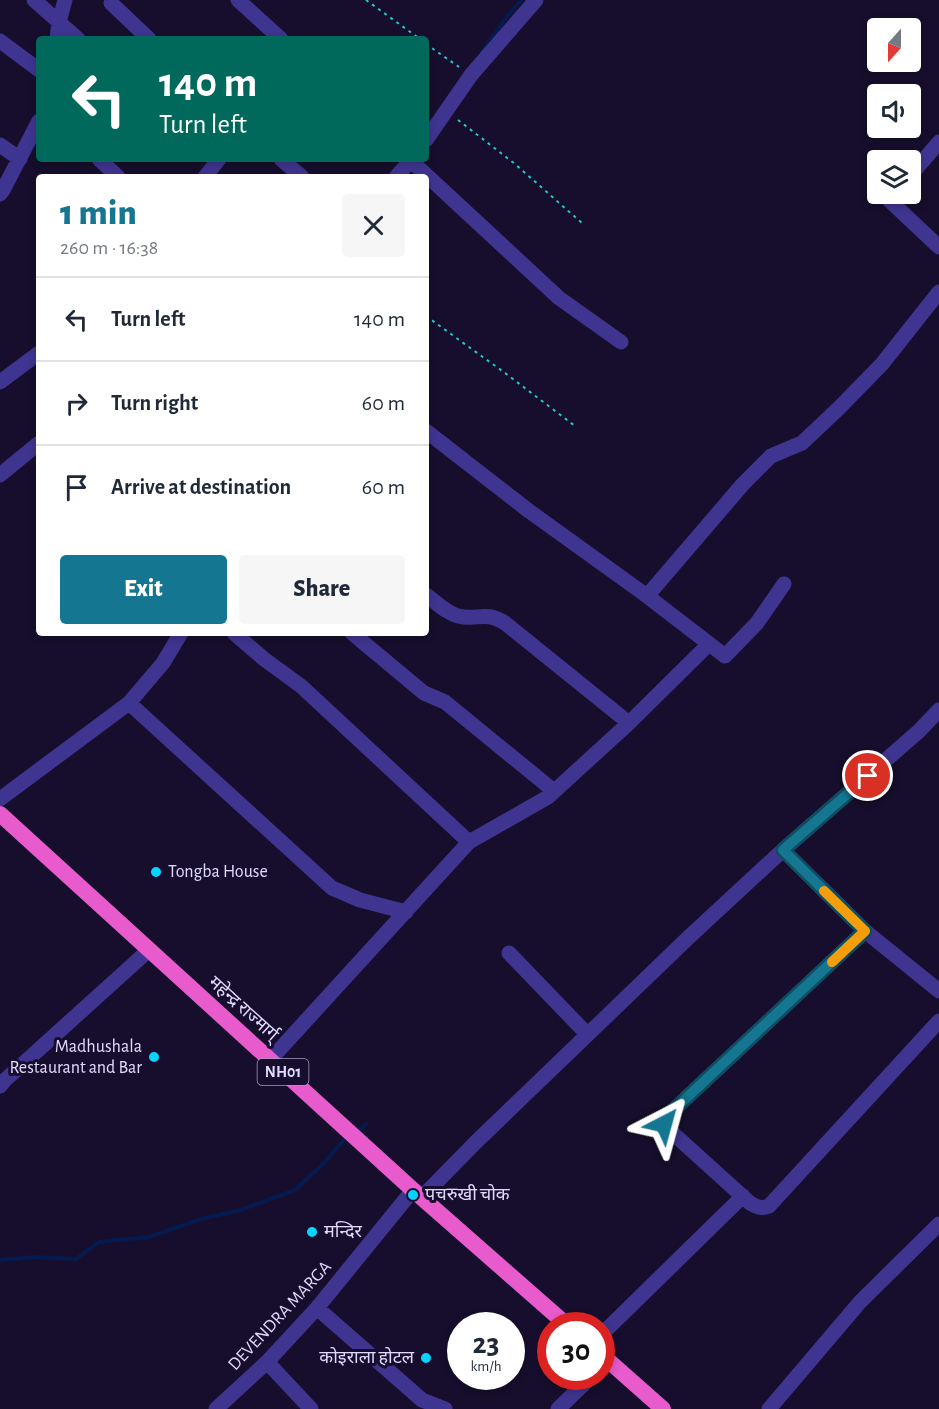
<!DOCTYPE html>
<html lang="en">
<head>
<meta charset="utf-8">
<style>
  body { margin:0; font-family:"Alegreya Sans","Noto Sans Devanagari",sans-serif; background:#f6f6f7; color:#1f2937; height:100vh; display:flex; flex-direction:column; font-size:22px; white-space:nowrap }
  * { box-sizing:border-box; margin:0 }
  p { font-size:20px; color:#747a83 }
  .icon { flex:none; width:33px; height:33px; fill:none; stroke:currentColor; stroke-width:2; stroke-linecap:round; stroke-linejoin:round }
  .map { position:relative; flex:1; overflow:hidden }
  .details { position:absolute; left:36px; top:174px; width:393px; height:462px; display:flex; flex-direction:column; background:#fff; border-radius:6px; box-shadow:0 3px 9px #0003 }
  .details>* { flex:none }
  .banner { position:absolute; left:36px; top:36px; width:393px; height:126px; border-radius:6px; box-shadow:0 3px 9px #0003; background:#00695c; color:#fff; overflow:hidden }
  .needle { width:39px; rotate:201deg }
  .controls { position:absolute; left:867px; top:18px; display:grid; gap:12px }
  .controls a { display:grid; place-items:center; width:54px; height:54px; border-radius:6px; background:#fff; box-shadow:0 3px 9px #0003; font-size:30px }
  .speed { position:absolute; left:447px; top:1312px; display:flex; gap:12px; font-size:30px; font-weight:700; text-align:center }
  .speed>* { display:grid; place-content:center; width:78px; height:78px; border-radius:50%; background:#fff; box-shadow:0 3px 9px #0003; line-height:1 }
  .speed small { font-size:15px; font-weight:400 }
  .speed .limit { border:9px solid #d22; background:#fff; color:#111 }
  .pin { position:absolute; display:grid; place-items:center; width:51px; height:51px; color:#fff; margin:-26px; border:3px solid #fff; border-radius:50%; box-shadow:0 2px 6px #0007 }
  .me { position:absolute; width:66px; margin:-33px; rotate:39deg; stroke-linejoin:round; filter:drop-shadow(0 0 4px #0008) }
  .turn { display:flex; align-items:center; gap:21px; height:126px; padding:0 24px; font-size:27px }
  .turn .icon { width:78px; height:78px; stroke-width:2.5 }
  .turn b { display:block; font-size:42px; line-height:51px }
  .round { display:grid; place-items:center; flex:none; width:63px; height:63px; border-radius:6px; background:#f6f6f7 }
  .headline { display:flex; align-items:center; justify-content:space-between; height:102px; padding:0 24px }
  h1 { font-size:36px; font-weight:800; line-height:45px; color:#147691 }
  .cta { display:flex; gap:12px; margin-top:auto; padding:12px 24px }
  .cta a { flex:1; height:69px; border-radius:6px; background:#147691; color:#fff; font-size:24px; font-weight:800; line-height:69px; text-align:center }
  .cta a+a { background:#f6f6f7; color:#1f2937 }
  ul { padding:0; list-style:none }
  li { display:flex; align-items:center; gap:18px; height:84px; padding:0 24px; border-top:2px solid #e0e1e3 }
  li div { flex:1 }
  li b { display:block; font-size:22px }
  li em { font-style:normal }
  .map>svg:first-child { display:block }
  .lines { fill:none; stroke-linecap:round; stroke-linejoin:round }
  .stream { stroke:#051b4f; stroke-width:4 }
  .path { stroke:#24c7c9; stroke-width:2; stroke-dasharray:3 4.5; stroke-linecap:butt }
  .minor { stroke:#3f3590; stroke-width:15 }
  .trunk { stroke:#e75bcc; stroke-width:16 }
  .route-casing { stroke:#0d4d5e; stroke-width:15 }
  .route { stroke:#147691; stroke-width:10 }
  .slow { stroke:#f59e0b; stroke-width:10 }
  .poi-dot { fill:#06d4ff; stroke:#160e2c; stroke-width:2 }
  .labels { text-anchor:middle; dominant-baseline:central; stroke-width:6; stroke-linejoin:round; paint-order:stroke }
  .shield { fill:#160e2c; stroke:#a49dc0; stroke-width:1.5 }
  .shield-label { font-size:16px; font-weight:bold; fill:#e1daff }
  .poi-label { font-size:18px; fill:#e1daff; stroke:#160e2c; text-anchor:start }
  .street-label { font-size:18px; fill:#e1daff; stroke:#160e2c }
</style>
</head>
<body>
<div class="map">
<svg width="939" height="1409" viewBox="0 0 939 1409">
  <rect width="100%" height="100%" fill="#160e2c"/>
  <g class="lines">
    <path class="stream" d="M 482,52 L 505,19 L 521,0
      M 356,1132 L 367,1124
      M 0,1260 L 34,1257 L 76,1259 L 99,1242 L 149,1237 L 201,1219 L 241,1210 L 295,1190 L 323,1164 L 344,1140 L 348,1137"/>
    <path class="path" d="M 366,0 L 420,39
      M 426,44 L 459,67
      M 458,120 L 515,164 L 583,224
      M 426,316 L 505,373 L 575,426"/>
    <path class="minor" d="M 34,0 L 78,39
      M 238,0 L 281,39
      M 111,3 L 149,39
      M 57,39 L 59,22 L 65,0
      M 0,41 L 39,70
      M 426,140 L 471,75 L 536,0
      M 0,145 L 20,159
      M 99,159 L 118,177
      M 281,159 L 302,177
      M 409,159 L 559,298 L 621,342
      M 910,176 L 939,142
      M 205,177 L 219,159
      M 396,177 L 412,159
      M 0,194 L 3,190 L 39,121
      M 894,194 L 888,199 L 939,247
      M 0,382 L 39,353
      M 426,431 L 529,511 L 647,596 L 725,656 L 757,623 L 784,584
      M 0,475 L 39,443
      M 426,595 C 436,602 446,613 458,616 C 479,621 484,610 505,623 L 629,723
      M 647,596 L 743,484 L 771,456 L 802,443 L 839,408 L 882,364 L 939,292
      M 234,633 L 264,659 L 301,686 L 469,842
      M 352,633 L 424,693 L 445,702 L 554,791
      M 129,703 L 332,888 L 360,900 L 406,912
      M 0,799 L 129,703 L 163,663 L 181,633
      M 783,850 L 865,931 L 939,991
      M 865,931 L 667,1116 L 664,1124 L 667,1128 L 750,1203 C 757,1207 761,1209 769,1206 L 939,1021
      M 509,953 L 587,1034
      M 270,1060 L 469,842 L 548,797 L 629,723 L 709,644
      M 0,1086 L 4,1081 L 149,950
      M 422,1197 L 476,1142 L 689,937 L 783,850 L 919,731 L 939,710
      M 317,1308 L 422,1400 L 445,1409
      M 602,1334 L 743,1196
      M 267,1362 L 311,1409
      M 216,1409 L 267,1362 L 317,1308 L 413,1190
      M 558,1409 L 591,1377
      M 769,1409 L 860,1302 L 939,1224"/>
    <path class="trunk" d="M 0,814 L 413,1190 L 568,1326
      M 602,1355 L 663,1409"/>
  </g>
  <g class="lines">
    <defs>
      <path id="route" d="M 664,1124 L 667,1116 L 865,931 L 783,850 L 868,776"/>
    </defs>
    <use href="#route" class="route-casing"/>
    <use href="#route" class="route"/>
    <path class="slow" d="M 824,891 L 865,931 L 832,962"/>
  </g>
  <g class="poi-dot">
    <circle cx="156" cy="872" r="6"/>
    <circle cx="154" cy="1057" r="6"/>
    <circle cx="413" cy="1195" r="6"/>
    <circle cx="312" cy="1232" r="6"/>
    <circle cx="426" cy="1358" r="6"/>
  </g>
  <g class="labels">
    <rect class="shield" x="257.5" y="1059" width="51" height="26" rx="4.5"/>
    <g class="shield-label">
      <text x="283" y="1072">NH01</text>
    </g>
    <g class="poi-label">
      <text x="168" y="872">Tongba House</text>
      <text x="142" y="1047" text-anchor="end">Madhushala<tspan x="142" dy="21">Restaurant and Bar</tspan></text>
      <text x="425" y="1195">पचरुखी चोक</text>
      <text x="324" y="1232">मन्दिर</text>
      <text x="414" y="1358" text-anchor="end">कोइराला होटल</text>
    </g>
    <g class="street-label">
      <text transform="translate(243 1009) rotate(42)">महेन्द्र राज्मार्ग्</text>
      <text transform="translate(280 1316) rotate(-47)">DEVENDRA MARGA</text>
    </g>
  </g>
</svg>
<div class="controls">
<a><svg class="needle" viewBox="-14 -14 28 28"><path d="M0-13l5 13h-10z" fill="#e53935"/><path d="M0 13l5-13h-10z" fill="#747a83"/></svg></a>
<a><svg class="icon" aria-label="sound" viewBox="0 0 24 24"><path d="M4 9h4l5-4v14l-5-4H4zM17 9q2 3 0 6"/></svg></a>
<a><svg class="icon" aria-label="layers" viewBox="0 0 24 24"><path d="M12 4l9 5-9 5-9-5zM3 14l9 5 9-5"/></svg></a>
</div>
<div class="speed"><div>23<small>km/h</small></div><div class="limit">30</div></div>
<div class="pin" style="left:868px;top:776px;background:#d93025"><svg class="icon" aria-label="arrive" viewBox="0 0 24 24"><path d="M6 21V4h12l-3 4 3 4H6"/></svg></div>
<svg class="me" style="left:664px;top:1124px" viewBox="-20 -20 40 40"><path d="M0-17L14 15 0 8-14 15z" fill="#147691" stroke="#fff" stroke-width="4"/></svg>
<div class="banner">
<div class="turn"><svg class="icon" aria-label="left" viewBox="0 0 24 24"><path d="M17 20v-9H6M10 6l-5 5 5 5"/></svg><div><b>140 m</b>Turn left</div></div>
</div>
<section class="details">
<div class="headline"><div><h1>1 min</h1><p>260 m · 16:38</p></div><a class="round"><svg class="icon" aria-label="close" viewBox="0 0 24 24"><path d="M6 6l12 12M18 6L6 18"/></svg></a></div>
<ul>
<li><svg class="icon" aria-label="left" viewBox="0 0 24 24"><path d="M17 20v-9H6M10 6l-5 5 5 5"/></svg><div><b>Turn left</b></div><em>140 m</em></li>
<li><svg class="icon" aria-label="right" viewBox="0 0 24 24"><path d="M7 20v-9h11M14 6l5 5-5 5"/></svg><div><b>Turn right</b></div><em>60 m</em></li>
<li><svg class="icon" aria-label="arrive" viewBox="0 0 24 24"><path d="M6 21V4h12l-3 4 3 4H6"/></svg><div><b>Arrive at destination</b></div><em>60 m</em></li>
</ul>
<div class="cta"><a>Exit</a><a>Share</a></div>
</section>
</div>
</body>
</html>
